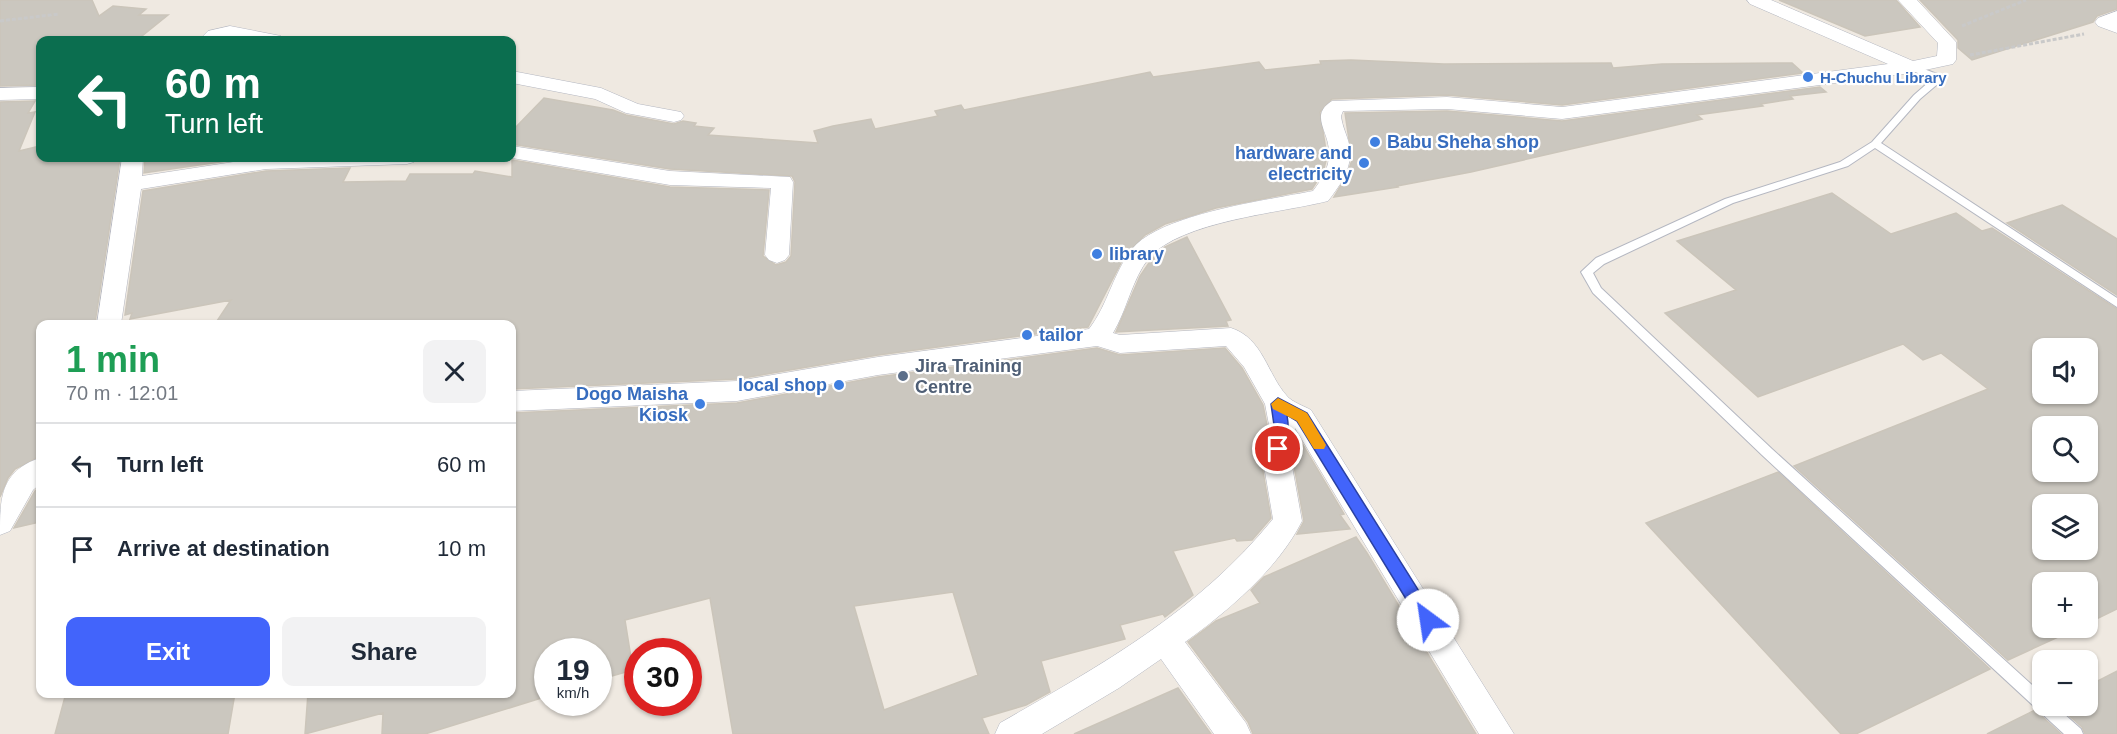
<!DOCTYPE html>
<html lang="en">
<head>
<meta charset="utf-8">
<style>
  body { margin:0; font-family:Arial,sans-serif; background:#f2f2f3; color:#1f2937; height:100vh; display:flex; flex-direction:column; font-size:22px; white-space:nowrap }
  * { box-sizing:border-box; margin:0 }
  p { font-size:20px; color:#747a83 }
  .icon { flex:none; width:33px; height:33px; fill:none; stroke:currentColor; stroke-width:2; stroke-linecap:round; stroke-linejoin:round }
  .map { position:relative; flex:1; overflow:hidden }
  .panel { position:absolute; left:36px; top:320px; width:480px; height:378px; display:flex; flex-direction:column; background:#fff; border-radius:12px; box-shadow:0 2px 4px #0004 }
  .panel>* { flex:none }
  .hud { position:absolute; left:36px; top:36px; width:480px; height:126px; border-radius:12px; box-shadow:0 2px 4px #0004; background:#0b6e4f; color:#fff; overflow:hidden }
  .controls { position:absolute; left:2032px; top:338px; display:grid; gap:12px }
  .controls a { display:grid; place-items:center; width:66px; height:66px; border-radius:12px; background:#fff; box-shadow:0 2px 4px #0004; font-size:30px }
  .speed { position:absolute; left:534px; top:638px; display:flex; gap:12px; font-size:30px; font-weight:700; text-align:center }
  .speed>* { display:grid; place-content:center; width:78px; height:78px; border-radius:50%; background:#fff; box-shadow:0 2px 4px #0004; line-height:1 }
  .speed small { font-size:15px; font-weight:400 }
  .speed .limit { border:9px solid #d22; background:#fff; color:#111 }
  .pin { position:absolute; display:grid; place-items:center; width:51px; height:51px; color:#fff; margin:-26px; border:3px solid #fff; border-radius:50%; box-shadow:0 2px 6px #0007 }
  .me { position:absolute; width:66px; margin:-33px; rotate:329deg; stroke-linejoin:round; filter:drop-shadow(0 0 4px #0008) }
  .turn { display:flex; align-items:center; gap:21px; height:126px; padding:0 30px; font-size:27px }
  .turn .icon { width:78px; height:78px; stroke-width:2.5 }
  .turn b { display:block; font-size:42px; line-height:51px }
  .round { display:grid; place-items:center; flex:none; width:63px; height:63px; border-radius:12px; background:#f2f2f3 }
  .summary { display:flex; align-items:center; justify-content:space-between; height:102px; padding:0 30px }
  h1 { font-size:36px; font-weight:600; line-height:45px; color:#1e9e55 }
  .primary-button { display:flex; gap:12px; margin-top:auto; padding:12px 30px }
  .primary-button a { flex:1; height:69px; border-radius:12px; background:#4264fb; color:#fff; font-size:24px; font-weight:600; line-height:69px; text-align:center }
  .primary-button a+a { background:#f2f2f3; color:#1f2937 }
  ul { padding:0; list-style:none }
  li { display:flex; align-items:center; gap:18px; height:84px; padding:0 30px; border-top:2px solid #e0e1e3 }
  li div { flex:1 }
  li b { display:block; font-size:22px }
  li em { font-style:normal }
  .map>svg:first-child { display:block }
  .building { fill:#cbc7bf; stroke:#cbc5ba; stroke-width:1.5; fill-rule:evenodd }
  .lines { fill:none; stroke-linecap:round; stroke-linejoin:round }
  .lane-casing { stroke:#b4b7c1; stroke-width:2 }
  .street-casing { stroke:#b4b7c1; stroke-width:1 }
  .path { stroke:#c9c9c9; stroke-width:3; stroke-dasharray:4 2; stroke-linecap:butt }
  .lane { fill:#fff; fill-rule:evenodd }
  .street { fill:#fff; fill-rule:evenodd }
  .route { fill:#4264fb; stroke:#2b41a3; stroke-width:1.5 }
  .slow { fill:#f59e0b }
  .shop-dot { fill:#3f7fe0; stroke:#fff; stroke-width:2 }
  .service-dot { fill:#5c6f8a; stroke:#fff; stroke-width:2 }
  .labels { text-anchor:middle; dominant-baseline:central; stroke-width:4.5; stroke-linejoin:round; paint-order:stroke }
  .far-shop-label { font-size:15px; font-weight:bold; fill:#366cbe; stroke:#fff; text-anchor:start }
  .shop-label { font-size:18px; font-weight:bold; fill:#366cbe; stroke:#fff; text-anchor:start }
  .service-label { font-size:18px; font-weight:bold; fill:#4e5e75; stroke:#fff; text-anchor:start }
</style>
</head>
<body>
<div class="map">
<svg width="2117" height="734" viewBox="0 0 2117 734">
  <rect width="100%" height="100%" fill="#efe9e1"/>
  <path class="building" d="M 0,0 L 92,0 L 99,16 L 113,6 L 146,9 L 139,15 L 168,15 L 137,40 L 40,40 L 40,85 L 0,86 Z
    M 1779,0 L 1896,0 L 1920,27 L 1865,36 Z
    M 1920,0 L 2117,0 L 2117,9 L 2097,16 L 2093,22 L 1972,60 L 1958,48 L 1958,40 Z
    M 1351,60 L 1444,64 L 1611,63 L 1613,68 L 1662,64 L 1792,63 L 1803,73 L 1562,105 L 1447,95 L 1332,99 L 1320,112 L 1327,157 L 1323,172 L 1312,189 L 1216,208 L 1165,224 L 1145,235 L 1124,257 L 1088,327 L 878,355 L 737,379 L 512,389 L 512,324 L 215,324 L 231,300 L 130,319 L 132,313 L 125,315 L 143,191 L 266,171 L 350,168 L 343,182 L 406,181 L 410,174 L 473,174 L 475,171 L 512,177 L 512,160 L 670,187 L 769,190 L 763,256 L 776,265 L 786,262 L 791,256 L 795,182 L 792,176 L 670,169 L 512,144 L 512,131 L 544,98 L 613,110 L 626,115 L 674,124 L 683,121 L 696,123 L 694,126 L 714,128 L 708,135 L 818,143 L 814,131 L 833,126 L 871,119 L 875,129 L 938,116 L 935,111 L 961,105 L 964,110 L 1150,72 L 1153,77 L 1259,62 L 1265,70 L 1321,64 L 1320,61 Z
    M 1820,87 L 1826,92 L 1790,96 L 1793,99 L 1761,104 L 1763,106 L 1697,115 L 1702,119 L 1471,172 L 1397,186 L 1398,187 L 1334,197 L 1347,175 L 1352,160 L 1345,113 L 1447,111 L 1562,121 Z
    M 35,101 L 28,113 L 35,112 L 19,151 L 40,146 L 40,158 L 120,158 L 95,323 L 40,324 L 40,456 L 15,469 L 8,478 L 0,497 L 0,102 Z
    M 145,158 L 248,158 L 144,173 Z
    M 1832,193 L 1891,234 L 1956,213 L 1982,231 L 1992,228 L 2117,309 L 2117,609 L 2088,623 L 2088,582 L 2043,582 L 2043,627 L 2080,627 L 2008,660 L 1794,466 L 1988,389 L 1941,353 L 1923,360 L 1903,344 L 1758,397 L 1665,313 L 1736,290 L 1677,241 ZM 2043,348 L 2088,348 L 2088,393 L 2043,393 ZM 2043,426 L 2088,426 L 2088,471 L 2043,471 ZM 2043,504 L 2088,504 L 2088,549 L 2043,549 Z
    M 2062,205 L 2117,239 L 2117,295 L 2007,223 Z
    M 1187,237 L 1231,320 L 1226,321 L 1228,326 L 1116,332 L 1140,276 L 1151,260 L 1165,247 Z
    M 1097,348 L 1120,355 L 1225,348 L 1242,368 L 1263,405 L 1267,425 L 1262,466 L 1271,518 L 1252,540 L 1237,541 L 1235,538 L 1173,551 L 1193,595 L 1165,617 L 1163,614 L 1120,625 L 1125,639 L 1041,661 L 1050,692 L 1026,705 L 982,718 L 989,734 L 733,734 L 710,598 L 625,620 L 633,670 L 598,680 L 598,651 L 543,651 L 548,696 L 425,734 L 382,734 L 383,713 L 305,734 L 308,693 L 512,693 L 512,413 L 737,403 L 878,377 ZM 953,592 L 978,675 L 884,710 L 854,606 Z
    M 1297,435 L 1344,514 L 1340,515 L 1350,529 L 1297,534 L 1304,521 L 1294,466 Z
    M 1778,472 L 1990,669 L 1856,734 L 1841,734 L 1646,523 Z
    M 40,487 L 40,522 L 14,528 L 35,491 Z
    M 1356,537 L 1367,553 L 1476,734 L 1253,734 L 1248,722 L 1188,642 L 1216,621 L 1260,603 L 1251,590 L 1264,577 Z
    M 2117,671 L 2117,734 L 2085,734 L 2082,727 L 2057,705 L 2088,705 L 2088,686 Z
    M 1178,688 L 1211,734 L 1074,734 Z
    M 66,693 L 235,693 L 228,734 L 55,734 Z
    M 2035,710 L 2061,734 L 1987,734 Z"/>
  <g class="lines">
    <defs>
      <path id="lane" d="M 1911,64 L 1937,74 L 1940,82 L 1920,99 L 1881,143 L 2117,298 L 2117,307 L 1875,148 L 1848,166 L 1733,203 L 1604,264 L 1593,273 L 1601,288 L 1772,449 L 2043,695 L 2043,705 L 2054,705 L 2081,729 L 2083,734 L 2064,734 L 1762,455 L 1593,293 L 1581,272 L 1596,258 L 1725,199 L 1840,162 L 1872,142 L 1914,95 L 1930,81 L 1930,78 L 1908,69 L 1908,65 Z"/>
      <path id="street" d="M 1747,0 L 1771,0 L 1913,61 L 1937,56 L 1938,43 L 1898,0 L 1917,0 L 1956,42 L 1956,60 L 1953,64 L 1911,73 L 1562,119 L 1447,109 L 1343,111 L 1341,116 C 1342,126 1347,135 1349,144 C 1354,166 1341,184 1328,201 C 1281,213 1181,221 1149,258 C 1132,279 1127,310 1113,333 L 1120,335 L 1231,328 C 1263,338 1267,374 1287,396 C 1292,402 1304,406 1311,410 L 1514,734 L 1479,734 L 1295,428 L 1292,466 L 1302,521 C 1278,569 1228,611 1185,642 L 1246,723 L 1251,734 L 1214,734 L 1161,659 L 1119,688 L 1042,734 L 995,734 L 1000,723 C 1103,664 1197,612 1273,519 L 1264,466 L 1269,425 L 1265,404 L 1244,367 L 1226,346 L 1120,353 L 1097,346 L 878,375 L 737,401 L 512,411 L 512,391 L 737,381 L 878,357 L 1089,329 C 1108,305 1113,273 1132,249 C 1160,214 1268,200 1313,191 C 1322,179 1330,167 1329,152 C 1329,131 1309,115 1332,101 L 1447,97 L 1562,107 L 1888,64 L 1750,4 Z
        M 2117,11 L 2117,33 L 2098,26 L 2095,22 L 2098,18 Z
        M 230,26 L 281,36 L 283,40 C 266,42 249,38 231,37 C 220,37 210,41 199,40 L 208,31 Z
        M 512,71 L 601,88 L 638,104 L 681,112 L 684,116 L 681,120 L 674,122 L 626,113 L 595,99 L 512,83 Z
        M 40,87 L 40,99 L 0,100 L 0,88 Z
        M 512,146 L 670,171 L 790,177 L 793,182 L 789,255 L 785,260 L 777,263 L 769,260 L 765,255 L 771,188 L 670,185 L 512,158 L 509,158 L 512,158 Z
        M 122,158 L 143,158 L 142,176 L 260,158 L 418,158 L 414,162 L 407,164 L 266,169 L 141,189 L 121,324 L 97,324 Z
        M 40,458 L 40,484 L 33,490 L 10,531 L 0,535 C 0,499 0,471 40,458 Z"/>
    </defs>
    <use href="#lane" class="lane-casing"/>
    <use href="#street" class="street-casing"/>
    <path class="path" d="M 0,21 L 59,14
      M 1962,26 L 2026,0
      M 1970,55 L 2084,34"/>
    <use href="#lane" class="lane"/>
    <use href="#street" class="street"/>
  </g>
  <path class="route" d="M 1278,398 L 1307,413 L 1434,615 L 1436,620 L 1434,625 L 1428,627 L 1422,625 L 1297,421 L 1287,415 C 1289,427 1288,442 1283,453 L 1273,453 L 1271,449 L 1274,425 L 1271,404 Z"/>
  <path class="slow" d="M 1278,398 L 1307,413 L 1326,445 L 1324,449 L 1314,449 L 1297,421 L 1273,409 L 1271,404 Z"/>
  <g class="shop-dot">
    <circle cx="1808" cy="77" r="6"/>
    <circle cx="1375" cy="142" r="6"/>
    <circle cx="1364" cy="163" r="6"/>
    <circle cx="1097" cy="254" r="6"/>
    <circle cx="1027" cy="335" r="6"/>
    <circle cx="839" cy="385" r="6"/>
    <circle cx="700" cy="404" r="6"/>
  </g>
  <circle class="service-dot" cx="903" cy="376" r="6"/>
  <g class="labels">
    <g class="far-shop-label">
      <text x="1820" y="77">H-Chuchu Library</text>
    </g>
    <g class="shop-label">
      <text x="1387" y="142">Babu Sheha shop</text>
      <text x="1352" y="153" text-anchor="end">hardware and<tspan x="1352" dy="21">electricity</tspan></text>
      <text x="1109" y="254">library</text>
      <text x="1039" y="335">tailor</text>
      <text x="827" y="385" text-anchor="end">local shop</text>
      <text x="688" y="394" text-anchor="end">Dogo Maisha<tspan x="688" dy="21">Kiosk</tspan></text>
    </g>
    <g class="service-label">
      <text x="915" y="366">Jira Training<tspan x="915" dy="21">Centre</tspan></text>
    </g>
  </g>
</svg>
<div class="controls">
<a><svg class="icon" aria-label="sound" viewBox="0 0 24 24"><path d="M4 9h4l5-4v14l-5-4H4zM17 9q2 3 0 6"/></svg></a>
<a><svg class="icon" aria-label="search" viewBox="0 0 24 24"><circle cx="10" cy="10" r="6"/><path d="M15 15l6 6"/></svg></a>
<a><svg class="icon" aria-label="layers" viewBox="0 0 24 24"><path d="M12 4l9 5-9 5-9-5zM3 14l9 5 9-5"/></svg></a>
<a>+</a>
<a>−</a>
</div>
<div class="speed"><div>19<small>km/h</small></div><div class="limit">30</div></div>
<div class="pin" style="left:1278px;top:449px;background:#d93025"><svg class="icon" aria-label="arrive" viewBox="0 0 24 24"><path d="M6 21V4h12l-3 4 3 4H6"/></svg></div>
<svg class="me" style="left:1428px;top:620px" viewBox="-20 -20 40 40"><circle r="19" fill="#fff"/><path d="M0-13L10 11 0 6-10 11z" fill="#4264fb"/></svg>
<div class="hud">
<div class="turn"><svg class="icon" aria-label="left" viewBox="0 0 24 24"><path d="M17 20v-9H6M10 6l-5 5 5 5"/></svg><div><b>60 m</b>Turn left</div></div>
</div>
<section class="panel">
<div class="summary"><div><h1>1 min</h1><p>70 m · 12:01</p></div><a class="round"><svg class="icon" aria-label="close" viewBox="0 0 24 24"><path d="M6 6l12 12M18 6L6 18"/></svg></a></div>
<ul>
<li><svg class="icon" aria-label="left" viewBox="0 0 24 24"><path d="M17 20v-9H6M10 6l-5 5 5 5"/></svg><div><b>Turn left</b></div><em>60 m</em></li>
<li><svg class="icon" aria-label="arrive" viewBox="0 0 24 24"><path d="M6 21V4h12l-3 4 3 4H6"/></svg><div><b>Arrive at destination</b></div><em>10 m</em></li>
</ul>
<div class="primary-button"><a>Exit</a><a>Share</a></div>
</section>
</div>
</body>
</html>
